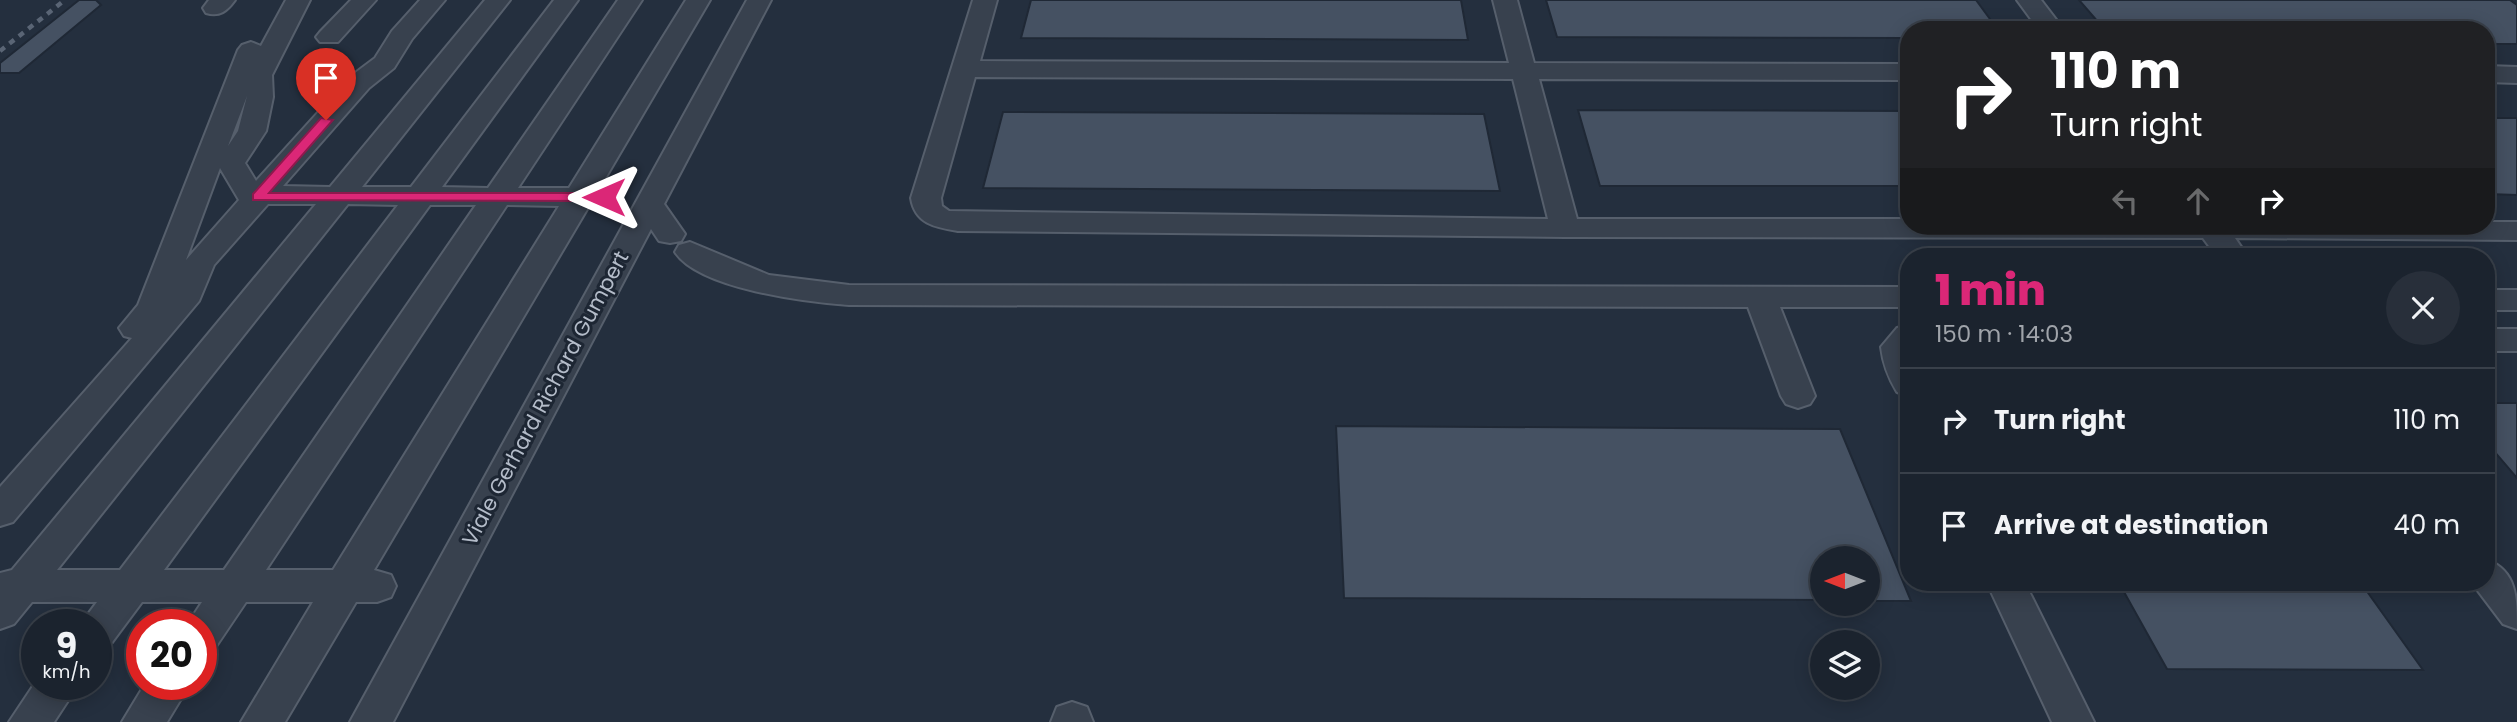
<!DOCTYPE html>
<html lang="en">
<head>
<meta charset="utf-8">
<style>
  body { margin:0; font-family:Poppins,sans-serif; background:#282f3a; color:#f1f3f6; height:100vh; display:flex; flex-direction:column; font-size:26px; white-space:nowrap }
  * { box-sizing:border-box; margin:0 }
  p { font-size:23px; color:#a0a4aa }
  .icon { flex:none; width:38px; height:38px; fill:none; stroke:currentColor; stroke-width:2; stroke-linecap:round; stroke-linejoin:round }
  .map { position:relative; flex:1; overflow:hidden }
  .sheet { position:absolute; left:1900px; top:248px; width:595px; height:343px; display:flex; flex-direction:column; background:#1b232e; border-radius:28px; box-shadow:0 4px 18px #0003,0 0 0 2px #39404a }
  .sheet>* { flex:none }
  .guide { position:absolute; left:1900px; top:21px; width:595px; height:214px; border-radius:28px; box-shadow:0 4px 18px #0003,0 0 0 2px #39404a; background:#202124; color:#fff; overflow:hidden }
  .needle { width:46px; rotate:270deg }
  .controls { position:absolute; left:1810px; top:546px; display:grid; gap:14px }
  .controls a { display:grid; place-items:center; width:70px; height:70px; border-radius:50%; background:#1b232e; box-shadow:0 4px 18px #0003,0 0 0 2px #39404a; font-size:35px }
  .speed { position:absolute; left:21px; top:609px; display:flex; gap:14px; font-size:35px; font-weight:700; text-align:center }
  .speed>* { display:grid; place-content:center; width:91px; height:91px; border-radius:50%; background:#1b232e; box-shadow:0 4px 18px #0003,0 0 0 2px #39404a; line-height:1 }
  .speed small { font-size:18px; font-weight:400 }
  .speed .limit { border:10px solid #d22; background:#fff; color:#111 }
  .pin { position:absolute; display:grid; place-items:center; width:60px; height:60px; color:#fff; margin:-72px -30px; border-radius:50% 50% 50% 0; rotate:-45deg; box-shadow:0 0 7px #0007 }
  .pin .icon { rotate:45deg }
  .me { position:absolute; width:77px; margin:-38px; rotate:270deg; stroke-linejoin:round; filter:drop-shadow(0 0 5px #0008) }
  .turn { display:flex; align-items:center; gap:24px; height:147px; padding:0 35px; font-size:32px }
  .turn .icon { width:91px; height:91px; stroke-width:2.5 }
  .turn b { display:block; font-size:49px; line-height:60px }
  .lanes { display:flex; align-items:center; height:66px; padding:0 35px; background:#0003; justify-content:center; gap:35px; direction:ltr }
  .lanes .off { opacity:.35 }
  .round { display:grid; place-items:center; flex:none; width:74px; height:74px; border-radius:37px; background:#282f3a }
  .head { display:flex; align-items:center; justify-content:space-between; height:119px; padding:0 35px }
  h1 { font-size:42px; font-weight:800; line-height:52px; color:#db2777 }
  ul { padding:0; list-style:none }
  li { display:flex; align-items:center; gap:21px; height:105px; padding:0 35px; border-top:2px solid #39404a }
  li div { flex:1 }
  li b { display:block; font-size:26px }
  li em { font-style:normal }
  .map>svg:first-child { display:block }
  .building { fill:#455162; stroke:#1f2835; stroke-width:2 }
  .lines { fill:none; stroke-linecap:round; stroke-linejoin:round }
  .minor-casing { stroke:#565f6c; stroke-width:4 }
  .minor { fill:#38414e; fill-rule:evenodd }
  .rail { stroke:#5a6575; stroke-width:4.5; stroke-dasharray:6 6; stroke-linecap:butt }
  .route { fill:#db2777; stroke:#8e194d; stroke-width:2 }
  .labels { text-anchor:middle; dominant-baseline:central; stroke-width:6; stroke-linejoin:round; paint-order:stroke }
  .street-label { font-size:21px; fill:#b4bcc9; stroke:#1d2633 }
</style>
</head>
<body>
<div class="map">
<svg width="2517" height="722" viewBox="0 0 2517 722">
  <rect width="100%" height="100%" fill="#242f3e"/>
  <path class="building" d="M 79,0 L 96,0 L 101,5 L 19,73 L 0,73 L 0,63 Z
    M 1031,0 L 1461,0 L 1468,40 L 1021,38 Z
    M 1546,0 L 1976,0 L 1998,30 L 1909,30 L 1909,38 L 1557,37 Z
    M 2079,0 L 2510,0 L 2517,5 L 2517,44 L 2487,44 L 2487,30 L 2105,30 Z
    M 1578,110 L 1909,111 L 1909,186 L 1600,186 Z
    M 1003,112 L 1484,114 L 1500,191 L 983,188 Z
    M 2487,118 L 2517,118 L 2517,195 L 2487,194 Z
    M 2487,403 L 2517,403 L 2517,478 L 2487,443 Z
    M 1336,426 L 1840,429 L 1911,601 L 1867,601 L 1867,558 L 1822,558 L 1822,600 L 1344,598 Z
    M 2119,583 L 2361,583 L 2423,670 L 2167,669 Z"/>
  <g class="lines">
    <defs>
      <path id="minor" d="M 209,0 L 235,0 C 227,11 220,17 206,13 L 203,8 Z
        M 286,0 L 310,0 L 272,75 L 273,97 L 266,131 L 245,163 L 256,181 L 351,76 L 375,58 L 392,31 L 420,0 L 445,0 L 412,39 L 394,68 L 369,88 L 283,186 L 330,187 L 485,0 L 510,0 L 362,187 L 411,187 L 554,0 L 578,0 L 442,187 L 488,188 L 618,0 L 642,0 L 518,188 L 569,188 L 686,0 L 710,0 L 599,189 L 606,191 L 611,197 L 606,203 L 589,206 L 374,570 L 391,575 L 396,586 L 391,597 L 377,602 L 356,602 L 285,722 L 241,722 L 313,602 L 246,602 L 215,648 L 201,653 L 201,625 L 187,625 L 202,602 L 142,602 L 110,645 L 96,649 L 96,625 L 80,625 L 97,602 L 32,602 L 14,624 L 0,629 L 0,573 L 12,570 L 316,204 L 268,204 L 214,265 L 199,301 L 13,522 L 0,526 L 0,487 L 132,338 L 124,336 L 119,328 L 138,305 L 238,50 L 242,45 L 251,42 L 261,46 ZM 247,96 L 238,131 L 228,146 ZM 220,168 L 239,200 L 186,260 ZM 348,204 L 398,205 L 120,570 L 57,570 ZM 430,205 L 476,205 L 224,570 L 164,570 ZM 507,205 L 559,206 L 333,570 L 266,570 Z
        M 351,0 L 376,0 L 338,42 L 320,42 L 316,37 L 320,32 Z
        M 747,0 L 771,0 L 664,204 L 685,234 L 681,241 L 670,243 L 659,241 L 651,229 L 393,722 L 350,722 Z
        M 973,0 L 997,0 L 980,61 L 1509,63 L 1493,0 L 1517,0 L 1534,63 L 1909,64 L 1909,80 L 1539,79 L 1577,219 L 1909,219 L 1909,226 L 2487,226 L 2487,222 L 2517,222 L 2517,240 L 2235,238 L 2248,257 L 2217,257 L 2203,238 L 1565,237 L 958,231 C 935,227 915,224 911,198 ZM 975,77 L 1513,79 L 1548,219 L 949,211 L 942,206 L 941,198 Z
        M 2017,0 L 2041,0 L 2064,30 L 2039,30 Z
        M 2487,66 L 2517,67 L 2517,83 L 2487,82 Z
        M 690,242 L 769,275 L 849,285 L 1909,287 L 1909,307 L 1780,307 L 1815,396 L 1810,404 L 1798,408 L 1786,404 L 1781,396 L 1748,307 L 849,305 C 807,302 699,289 675,252 L 679,245 Z
        M 2487,290 L 2517,290 L 2517,310 L 2487,310 Z
        M 1909,325 L 1909,396 L 1897,392 C 1888,377 1883,364 1881,347 L 1897,328 Z
        M 2487,329 L 2517,329 L 2517,351 L 2487,351 Z
        M 2487,560 C 2517,571 2517,598 2517,629 L 2503,624 L 2472,583 L 2487,583 Z
        M 1987,583 L 2025,583 L 2094,722 L 2052,722 Z
        M 37,680 L 37,684 L 79,684 L 54,722 L 9,722 Z
        M 145,684 L 190,684 L 167,722 L 122,722 Z
        M 1072,702 L 1087,707 L 1093,722 L 1051,722 L 1057,707 Z"/>
    </defs>
    <use href="#minor" class="minor-casing"/>
    <use href="#minor" class="minor"/>
    <path class="rail" d="M 0,51 L 65,0"/>
  </g>
  <path class="route" d="M 321,118 L 333,120 L 269,193 L 604,193 L 611,197 L 604,201 L 253,200 L 253,194 Z"/>
  <g class="labels">
    <g class="street-label">
      <text transform="translate(545 398) rotate(-62)">Viale Gerhard Richard Gumpert</text>
    </g>
  </g>
</svg>
<div class="controls">
<a><svg class="needle" viewBox="-14 -14 28 28"><path d="M0-13l5 13h-10z" fill="#e53935"/><path d="M0 13l5-13h-10z" fill="#a0a4aa"/></svg></a>
<a><svg class="icon" aria-label="layers" viewBox="0 0 24 24"><path d="M12 4l9 5-9 5-9-5zM3 14l9 5 9-5"/></svg></a>
</div>
<div class="speed"><div>9<small>km/h</small></div><div class="limit">20</div></div>
<div class="pin" style="left:326px;top:120px;background:#d93025"><svg class="icon" aria-label="arrive" viewBox="0 0 24 24"><path d="M6 21V4h12l-3 4 3 4H6"/></svg></div>
<svg class="me" style="left:604px;top:197px" viewBox="-20 -20 40 40"><path d="M0-17L14 15 0 8-14 15z" fill="#db2777" stroke="#fff" stroke-width="4"/></svg>
<div class="guide">
<div class="turn"><svg class="icon" aria-label="right" viewBox="0 0 24 24"><path d="M7 20v-9h11M14 6l5 5-5 5"/></svg><div><b>110 m</b>Turn right</div></div>
<div class="lanes"><svg class="icon off" aria-label="left" viewBox="0 0 24 24"><path d="M17 20v-9H6M10 6l-5 5 5 5"/></svg><svg class="icon off" aria-label="ahead" viewBox="0 0 24 24"><path d="M12 20V5M6 11l6-6 6 6"/></svg><svg class="icon" aria-label="right" viewBox="0 0 24 24"><path d="M7 20v-9h11M14 6l5 5-5 5"/></svg></div>
</div>
<section class="sheet">
<div class="head"><div><h1>1 min</h1><p>150 m · 14:03</p></div><a class="round"><svg class="icon" aria-label="close" viewBox="0 0 24 24"><path d="M6 6l12 12M18 6L6 18"/></svg></a></div>
<ul>
<li><svg class="icon" aria-label="right" viewBox="0 0 24 24"><path d="M7 20v-9h11M14 6l5 5-5 5"/></svg><div><b>Turn right</b></div><em>110 m</em></li>
<li><svg class="icon" aria-label="arrive" viewBox="0 0 24 24"><path d="M6 21V4h12l-3 4 3 4H6"/></svg><div><b>Arrive at destination</b></div><em>40 m</em></li>
</ul>
</section>
</div>
</body>
</html>
